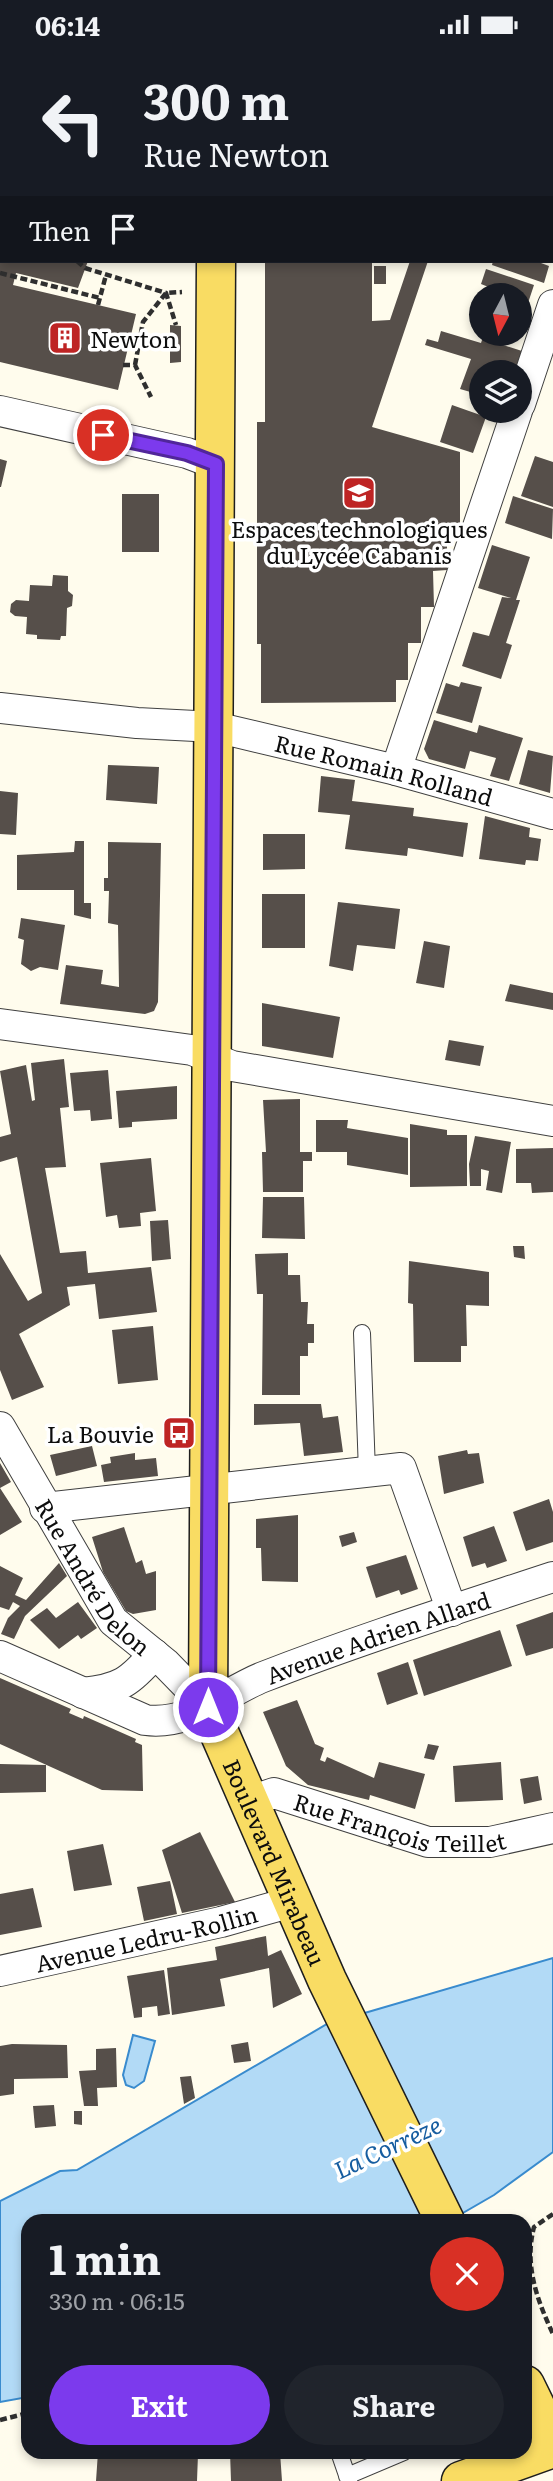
<!DOCTYPE html>
<html lang="en">
<head>
<meta charset="utf-8">
<style>
  body { margin:0; font-family:Literata,serif; background:#20242c; color:#f1f3f6; height:100vh; display:flex; flex-direction:column; font-size:26px; white-space:nowrap }
  * { box-sizing:border-box; margin:0 }
  p { font-size:23px; color:#9ea1a6 }
  .icon { flex:none; width:38px; height:38px; fill:none; stroke:currentColor; stroke-width:2; stroke-linecap:round; stroke-linejoin:round }
  .map { position:relative; flex:1; overflow:hidden }
  .sheet { position:absolute; left:21px; top:2165px; width:511px; height:245px; display:flex; flex-direction:column; background:#171b24; border-radius:21px; box-shadow:0 4px 10px #0003 }
  .sheet>* { flex:none }
  .top-card { position:absolute; left:0px; top:0px; width:553px; height:214px; box-shadow:0 4px 10px #0003; background:#171b24; color:#f1f3f6; overflow:hidden }
  .needle { width:46px; rotate:187deg }
  .fabs { position:absolute; left:469px; top:234px; display:grid; gap:14px }
  .fabs a { display:grid; place-items:center; width:63px; height:63px; border-radius:50%; background:#171b24; box-shadow:0 4px 10px #0003; font-size:35px }
  .pin { position:absolute; display:grid; place-items:center; width:60px; height:60px; color:#fff; margin:-30px; border:4px solid #fff; border-radius:50%; box-shadow:0 2px 7px #0007 }
  .me { position:absolute; width:77px; margin:-38px; rotate:0deg; stroke-linejoin:round; filter:drop-shadow(0 0 5px #0008) }
  .turn { display:flex; align-items:center; gap:24px; height:147px; padding:0 28px; font-size:32px }
  .turn .icon { width:91px; height:91px; stroke-width:2.5 }
  .turn b { display:block; font-size:49px; line-height:60px }
  .then { display:flex; align-items:center; height:66px; padding:0 28px; background:#0003; gap:14px; font-size:26px }
  .round { display:grid; place-items:center; flex:none; width:74px; height:74px; border-radius:37px; background:#20242c }
  .headline { display:flex; align-items:center; justify-content:space-between; height:119px; padding:0 28px }
  h1 { font-size:42px; font-weight:700; line-height:52px }
  .cta { display:flex; gap:14px; margin-top:auto; padding:14px 28px }
  .cta a { flex:1; height:80px; border-radius:42px; background:#7c3aed; color:#fff; font-size:28px; font-weight:700; line-height:80px; text-align:center }
  .cta a+a { background:#20242c; color:#f1f3f6 }
  .status { display:flex; justify-content:space-between; align-items:center; height:49px; padding:0 35px; background:#171b24; direction:ltr }
  .status svg { height:19px; fill:currentColor }
  .map>svg:first-child { display:block }
  .water { fill:#b2daf6; stroke:#398bce; stroke-width:2 }
  .building { fill:#564f4a }
  .lines { fill:none; stroke-linecap:round; stroke-linejoin:round }
  .lane-casing { stroke:#404040; stroke-width:18 }
  .street-casing { stroke:#404040; stroke-width:32 }
  .primary-casing { stroke:#1e1e1e; stroke-width:41 }
  .path { stroke:#2f2f2f; stroke-width:4.5; stroke-dasharray:7 3.5; stroke-linecap:butt }
  .lane { stroke:#fff; stroke-width:16 }
  .street { stroke:#fff; stroke-width:30 }
  .primary { stroke:#f9dc63; stroke-width:38 }
  .route-casing { stroke:#51269a; stroke-width:18 }
  .route { stroke:#7c3aed; stroke-width:12 }
  .labels { text-anchor:middle; dominant-baseline:central; stroke-width:7; stroke-linejoin:round; paint-order:stroke }
  .poi-label { font-size:23px; fill:#0d0d0d; stroke:#fff; text-anchor:start }
  .street-label { font-size:23px; fill:#0d0d0d; stroke:#fff }
  .water-label { font-size:24px; font-style:italic; fill:#165da0; stroke:#fff }
</style>
</head>
<body>
<div class="status"><b>06:14</b><svg viewBox="0 0 49 12"><path d="M0 12V9h3v3zM5 12V6h3v6zM10 12V3h3v9zM15 12V0h3v12zM26 1h20v11H26zM47 4h2v5h-2z"/></svg></div>
<div class="map">
<svg width="553" height="2432" viewBox="0 0 553 2432">
  <rect width="100%" height="100%" fill="#fffced"/>
  <path class="water" d="M 553,1909 L 553,2103 L 494,2146 L 449,2172 L 28,2172 L 28,2348 L 0,2353 L 0,2152 L 60,2122 L 77,2121 L 327,1975 Z
    M 133,1986 L 155,1992 L 144,2032 L 134,2039 L 126,2036 L 123,2026 Z"/>
  <path class="building" d="M 0,212 L 88,212 L 78,239 L 16,224 L 13,236 L 136,265 L 118,341 L 0,313 Z
    M 265,212 L 372,212 L 372,272 L 390,271 L 410,212 L 428,212 L 372,378 L 460,403 L 460,485 L 447,485 L 447,521 L 433,522 L 434,558 L 421,558 L 421,594 L 408,594 L 408,631 L 396,631 L 396,653 L 261,654 L 261,595 L 257,595 L 257,373 L 265,373 Z
    M 493,212 L 542,212 L 541,214 L 549,217 L 544,234 L 492,216 Z
    M 374,217 L 386,217 L 386,235 L 374,235 Z
    M 486,220 L 534,236 L 524,266 L 520,265 L 520,247 L 489,247 L 491,239 L 481,235 Z
    M 170,276 L 181,277 L 181,313 L 170,314 Z
    M 441,282 L 481,294 L 484,285 L 503,285 L 500,295 L 522,302 L 515,322 L 502,319 L 501,324 L 481,324 L 481,346 L 460,340 L 471,310 L 425,296 L 427,290 L 438,293 Z
    M 452,356 L 486,368 L 473,404 L 440,393 Z
    M 535,407 L 553,413 L 553,458 L 521,447 Z
    M 0,410 L 7,412 L 1,438 L 0,438 Z
    M 122,445 L 159,445 L 159,503 L 122,503 Z
    M 513,447 L 553,460 L 552,490 L 505,474 Z
    M 492,496 L 530,508 L 516,551 L 520,551 L 506,594 L 512,596 L 501,630 L 462,617 L 473,583 L 489,587 L 502,548 L 511,549 L 478,539 Z
    M 53,526 L 68,527 L 68,542 L 73,546 L 72,557 L 67,559 L 66,587 L 61,587 L 60,591 L 37,590 L 37,586 L 26,585 L 27,568 L 15,567 L 10,563 L 11,555 L 16,551 L 29,552 L 30,536 L 52,537 Z
    M 461,633 L 482,638 L 472,674 L 436,664 L 446,634 L 459,638 Z
    M 434,671 L 477,684 L 479,676 L 523,689 L 509,732 L 490,727 L 496,709 L 470,702 L 465,720 L 429,710 L 424,700 Z
    M 528,701 L 553,707 L 550,744 L 519,735 Z
    M 108,716 L 159,718 L 157,755 L 106,751 Z
    M 321,727 L 355,731 L 352,752 L 414,759 L 413,767 L 468,774 L 463,808 L 408,799 L 407,807 L 345,800 L 350,766 L 318,763 Z
    M 0,742 L 18,744 L 16,786 L 0,785 Z
    M 485,767 L 530,779 L 529,788 L 541,790 L 538,812 L 526,811 L 525,816 L 479,810 Z
    M 263,785 L 305,785 L 305,820 L 263,821 Z
    M 75,792 L 84,792 L 84,854 L 91,854 L 91,870 L 74,866 L 74,841 L 17,841 L 17,806 L 74,803 Z
    M 108,793 L 161,794 L 158,953 L 154,962 L 145,965 L 60,955 L 66,916 L 103,921 L 101,935 L 119,938 L 118,876 L 108,874 L 109,842 L 104,842 L 104,829 L 108,829 Z
    M 262,845 L 305,845 L 305,899 L 262,899 Z
    M 338,853 L 400,860 L 395,900 L 357,896 L 353,922 L 329,917 Z
    M 21,869 L 65,876 L 58,921 L 40,918 L 31,922 L 21,915 L 24,891 L 18,889 Z
    M 424,892 L 450,897 L 444,939 L 416,934 Z
    M 510,935 L 553,944 L 553,961 L 505,952 Z
    M 262,954 L 340,968 L 333,1009 L 262,997 Z
    M 449,991 L 484,997 L 480,1017 L 445,1011 Z
    M 64,1010 L 69,1058 L 60,1059 L 66,1118 L 45,1119 L 60,1204 L 86,1202 L 88,1224 L 151,1218 L 157,1263 L 99,1270 L 95,1235 L 67,1238 L 70,1256 L 19,1285 L 44,1338 L 12,1351 L 0,1321 L 0,1205 L 28,1252 L 42,1244 L 17,1108 L 0,1113 L 0,1088 L 11,1085 L 0,1022 L 26,1016 L 32,1052 L 35,1051 L 31,1014 Z
    M 108,1021 L 112,1070 L 91,1072 L 90,1061 L 74,1062 L 70,1024 Z
    M 177,1037 L 177,1070 L 132,1073 L 132,1078 L 119,1079 L 116,1042 Z
    M 300,1050 L 300,1103 L 312,1103 L 312,1112 L 303,1112 L 303,1143 L 263,1143 L 262,1103 L 266,1103 L 263,1051 Z
    M 316,1071 L 348,1071 L 347,1079 L 408,1089 L 408,1126 L 347,1116 L 347,1103 L 316,1103 Z
    M 410,1075 L 447,1081 L 447,1086 L 467,1086 L 467,1137 L 410,1138 Z
    M 475,1087 L 511,1093 L 502,1144 L 486,1141 L 489,1122 L 481,1120 L 481,1137 L 470,1137 L 469,1115 Z
    M 553,1099 L 553,1143 L 532,1144 L 531,1134 L 516,1134 L 516,1100 Z
    M 151,1109 L 156,1162 L 140,1164 L 141,1177 L 119,1179 L 117,1166 L 106,1168 L 100,1114 Z
    M 263,1148 L 304,1148 L 305,1190 L 262,1189 Z
    M 168,1171 L 171,1210 L 152,1212 L 150,1172 Z
    M 513,1197 L 524,1197 L 525,1210 L 514,1208 Z
    M 288,1204 L 288,1226 L 300,1226 L 301,1253 L 308,1253 L 307,1275 L 314,1275 L 314,1294 L 308,1294 L 308,1307 L 300,1307 L 300,1346 L 262,1346 L 263,1245 L 257,1245 L 255,1205 Z
    M 409,1212 L 489,1223 L 489,1257 L 466,1256 L 467,1297 L 461,1297 L 461,1313 L 414,1313 L 413,1255 L 408,1254 Z
    M 153,1277 L 158,1331 L 118,1335 L 112,1281 Z
    M 254,1355 L 321,1355 L 323,1369 L 338,1367 L 343,1403 L 304,1407 L 300,1374 L 254,1376 Z
    M 92,1397 L 97,1417 L 56,1427 L 50,1406 Z
    M 467,1401 L 468,1405 L 479,1404 L 484,1434 L 444,1445 L 438,1407 Z
    M 135,1404 L 135,1411 L 156,1409 L 158,1427 L 104,1433 L 101,1416 L 111,1414 L 110,1408 Z
    M 0,1414 L 11,1433 L 0,1439 L 22,1473 L 0,1486 Z
    M 549,1450 L 553,1463 L 553,1493 L 526,1502 L 513,1463 Z
    M 298,1466 L 298,1533 L 262,1532 L 261,1499 L 256,1499 L 256,1470 Z
    M 494,1477 L 507,1512 L 487,1519 L 485,1514 L 472,1518 L 463,1488 Z
    M 124,1478 L 136,1514 L 142,1511 L 146,1525 L 156,1522 L 156,1561 L 133,1565 L 126,1562 L 103,1523 L 92,1488 Z
    M 354,1483 L 357,1493 L 342,1498 L 339,1487 Z
    M 406,1506 L 418,1540 L 401,1546 L 399,1541 L 376,1549 L 366,1518 Z
    M 59,1514 L 67,1527 L 25,1567 L 14,1590 L 1,1585 L 8,1569 L 20,1557 L 13,1553 L 9,1561 L 0,1558 L 0,1517 L 23,1529 L 15,1546 L 26,1551 Z
    M 78,1553 L 97,1579 L 81,1590 L 78,1586 L 59,1600 L 30,1571 L 47,1559 L 56,1569 Z
    M 553,1563 L 553,1599 L 526,1607 L 516,1576 Z
    M 500,1581 L 512,1617 L 424,1647 L 413,1611 Z
    M 408,1613 L 418,1645 L 387,1656 L 377,1624 Z
    M 0,1629 L 71,1660 L 69,1664 L 83,1670 L 84,1667 L 136,1690 L 135,1693 L 142,1696 L 143,1742 L 102,1741 L 0,1695 Z
    M 297,1651 L 315,1695 L 324,1699 L 320,1711 L 325,1713 L 327,1708 L 374,1729 L 379,1713 L 425,1725 L 415,1760 L 370,1746 L 369,1751 L 308,1736 L 286,1717 L 263,1663 Z
    M 428,1695 L 439,1697 L 434,1711 L 424,1709 Z
    M 501,1713 L 503,1751 L 455,1753 L 453,1717 Z
    M 0,1715 L 46,1716 L 46,1743 L 0,1744 Z
    M 538,1727 L 542,1751 L 524,1755 L 520,1730 Z
    M 200,1783 L 235,1853 L 182,1864 L 162,1801 Z
    M 103,1795 L 112,1836 L 74,1842 L 67,1802 Z
    M 170,1832 L 177,1865 L 144,1872 L 137,1838 Z
    M 33,1839 L 42,1878 L 0,1886 L 0,1845 Z
    M 266,1887 L 268,1907 L 281,1901 L 302,1945 L 273,1959 L 269,1919 L 220,1930 L 225,1957 L 172,1966 L 167,1919 L 217,1911 L 215,1898 Z
    M 164,1921 L 170,1965 L 158,1967 L 157,1957 L 142,1959 L 142,1968 L 134,1969 L 127,1927 Z
    M 248,1993 L 251,2012 L 234,2014 L 231,1996 Z
    M 12,1995 L 67,1996 L 68,2029 L 14,2030 L 14,2045 L 0,2047 L 0,1997 Z
    M 116,1999 L 117,2038 L 97,2039 L 98,2057 L 84,2057 L 79,2022 L 96,2021 L 96,2000 Z
    M 191,2027 L 195,2049 L 184,2055 L 180,2028 Z
    M 54,2056 L 56,2077 L 35,2079 L 33,2057 Z
    M 74,2062 L 82,2062 L 82,2076 L 74,2075 Z
    M 98,2403 L 198,2405 L 197,2432 L 96,2432 Z
    M 230,2403 L 280,2403 L 282,2432 L 231,2432 Z"/>
  <g class="lines">
    <defs>
      <path id="lane" d="M 362,1284 L 367,1423
        M 339,2403 L 349,2432
        M 347,2427 L 404,2403"/>
      <g id="street">
        <path d="M 520,355 L 553,256"/>
        <path d="M 0,362 L 187,404 L 216,415"/>
        <path id="s1" d="M 0,659 L 137,674 L 215,678 L 396,721 L 553,765"/>
        <path d="M 396,721 L 517,362"/>
        <path d="M 0,975 L 192,1001 L 232,1017 L 553,1072"/>
        <path id="s2" d="M 0,1378 L 113,1572 L 166,1615 L 208,1658"/>
        <path d="M 45,1459 L 401,1419 L 452,1562"/>
        <path id="s3" d="M 0,1607 L 145,1671 C 191,1677 223,1644 263,1628 C 358,1591 456,1560 553,1528"/>
        <path d="M 83,1644 C 120,1640 130,1633 154,1605"/>
        <path id="s4" d="M 248,1753 L 274,1744 L 428,1793 L 490,1793 L 553,1779"/>
        <path id="s5" d="M 0,1922 L 221,1873 L 292,1853"/>
      </g>
      <g id="primary">
        <path d="M 217,2 L 217,0"/>
        <path id="s6" d="M 216,212 L 208,1658 L 327,1931 L 445,2172"/>
        <path d="M 525,2336 L 553,2393"/>
        <path d="M 461,2432 L 553,2399"/>
      </g>
    </defs>
    <use href="#lane" class="lane-casing"/>
    <use href="#street" class="street-casing"/>
    <use href="#primary" class="primary-casing"/>
    <path class="path" d="M 108,2 L 108,0
      M 0,176 L 2,177
      M 77,212 L 85,219 L 166,244 L 176,276
      M 0,224 L 100,249
      M 98,256 L 106,226
      M 123,316 L 135,316 L 151,348
      M 135,316 L 143,273 L 166,244 L 182,243
      M 553,2165 L 534,2178 C 524,2216 537,2251 553,2285
      M 0,2371 L 28,2364"/>
    <use href="#lane" class="lane"/>
    <use href="#street" class="street"/>
    <use href="#primary" class="primary"/>
  </g>
  <g class="lines">
    <defs>
      <path id="route" d="M 103,386 L 187,404 L 216,415 L 208,1658"/>
    </defs>
    <use href="#route" class="route-casing"/>
    <use href="#route" class="route"/>
  </g>
  <defs>
    <symbol id="building-square" viewBox="-11 -11 22 22"><rect x="-9" y="-9" width="18" height="18" rx="4" fill="#be2424" stroke="#fff"/><path d="M-4-6H4V6H1V3H-1V6H-4ZM-2.5-4.3h1.7v1.8h-1.7ZM.8-4.3h1.7v1.8H.8ZM-2.5-1h1.7V.8h-1.7ZM.8-1h1.7V.8H.8Z" fill="#fff"/></symbol>
    <symbol id="school-square" viewBox="-11 -11 22 22"><rect x="-9" y="-9" width="18" height="18" rx="4" fill="#be2424" stroke="#fff"/><path d="M0-5L7-2L0 1L-7-2ZM-4 1L0 2.5L4 1V4Q0 6-4 4Z" fill="#fff"/></symbol>
    <symbol id="bus-square" viewBox="-11 -11 22 22"><rect x="-9" y="-9" width="18" height="18" rx="4" fill="#be2424" stroke="#fff"/><path d="M-5-6H5V4H4V6H2V4H-2V6H-4V4H-5ZM-3.5-4V0h7V-4ZM-3.5 1.2v1.5H-2V1.2ZM2 1.2v1.5H3.5V1.2Z" fill="#fff"/></symbol>
  </defs>
  <g fill-rule="evenodd">
    <use href="#building-square" x="46" y="270" width="38" height="38"/>
    <use href="#school-square" x="340" y="425" width="38" height="38"/>
    <use href="#bus-square" x="160" y="1365" width="38" height="38"/>
  </g>
  <g class="labels">
    <g class="poi-label">
      <text x="90" y="289">Newton</text>
      <text x="359" y="479" text-anchor="middle">Espaces technologiques<tspan x="359" dy="26">du Lycée Cabanis</tspan></text>
      <text x="154" y="1384" text-anchor="end">La Bouvie</text>
    </g>
    <g class="street-label">
      <text stroke="none"><textPath href="#s1" startOffset="390">Rue Romain Rolland</textPath></text>
      <text stroke="none"><textPath href="#s2" startOffset="177">Rue André Delon</textPath></text>
      <text stroke="none"><textPath href="#s3" startOffset="408">Avenue Adrien Allard</textPath></text>
      <text stroke="none"><textPath href="#s4" startOffset="158">Rue François Teillet</textPath></text>
      <text stroke="none"><textPath href="#s6" startOffset="1615">Boulevard Mirabeau</textPath></text>
      <text stroke="none"><textPath href="#s5" startOffset="150">Avenue Ledru-Rollin</textPath></text>
    </g>
    <g class="water-label">
      <text transform="translate(387 2097) rotate(-25)">La Corrèze</text>
    </g>
  </g>
</svg>
<div class="fabs">
<a><svg class="needle" viewBox="-14 -14 28 28"><path d="M0-13l5 13h-10z" fill="#e53935"/><path d="M0 13l5-13h-10z" fill="#9ea1a6"/></svg></a>
<a><svg class="icon" aria-label="layers" viewBox="0 0 24 24"><path d="M12 4l9 5-9 5-9-5zM3 14l9 5 9-5"/></svg></a>
</div>
<div class="pin" style="left:103px;top:386px;background:#d93025"><svg class="icon" aria-label="arrive" viewBox="0 0 24 24"><path d="M6 21V4h12l-3 4 3 4H6"/></svg></div>
<svg class="me" style="left:208px;top:1658px" viewBox="-20 -20 40 40"><circle r="17" fill="#7c3aed" stroke="#fff" stroke-width="3"/><path d="M0-11L8 9 0 5-8 9z" fill="#fff"/></svg>
<div class="top-card">
<div class="turn"><svg class="icon" aria-label="left" viewBox="0 0 24 24"><path d="M17 20v-9H6M10 6l-5 5 5 5"/></svg><div><b>300 m</b>Rue Newton</div></div>
<div class="then">Then<svg class="icon" aria-label="arrive" viewBox="0 0 24 24"><path d="M6 21V4h12l-3 4 3 4H6"/></svg></div>
</div>
<section class="sheet">
<div class="headline"><div><h1>1 min</h1><p>330 m · 06:15</p></div><a class="round" style="background:#d93025;color:#fff"><svg class="icon" aria-label="close" viewBox="0 0 24 24"><path d="M6 6l12 12M18 6L6 18"/></svg></a></div>
<div class="cta"><a>Exit</a><a>Share</a></div>
</section>
</div>
</body>
</html>
